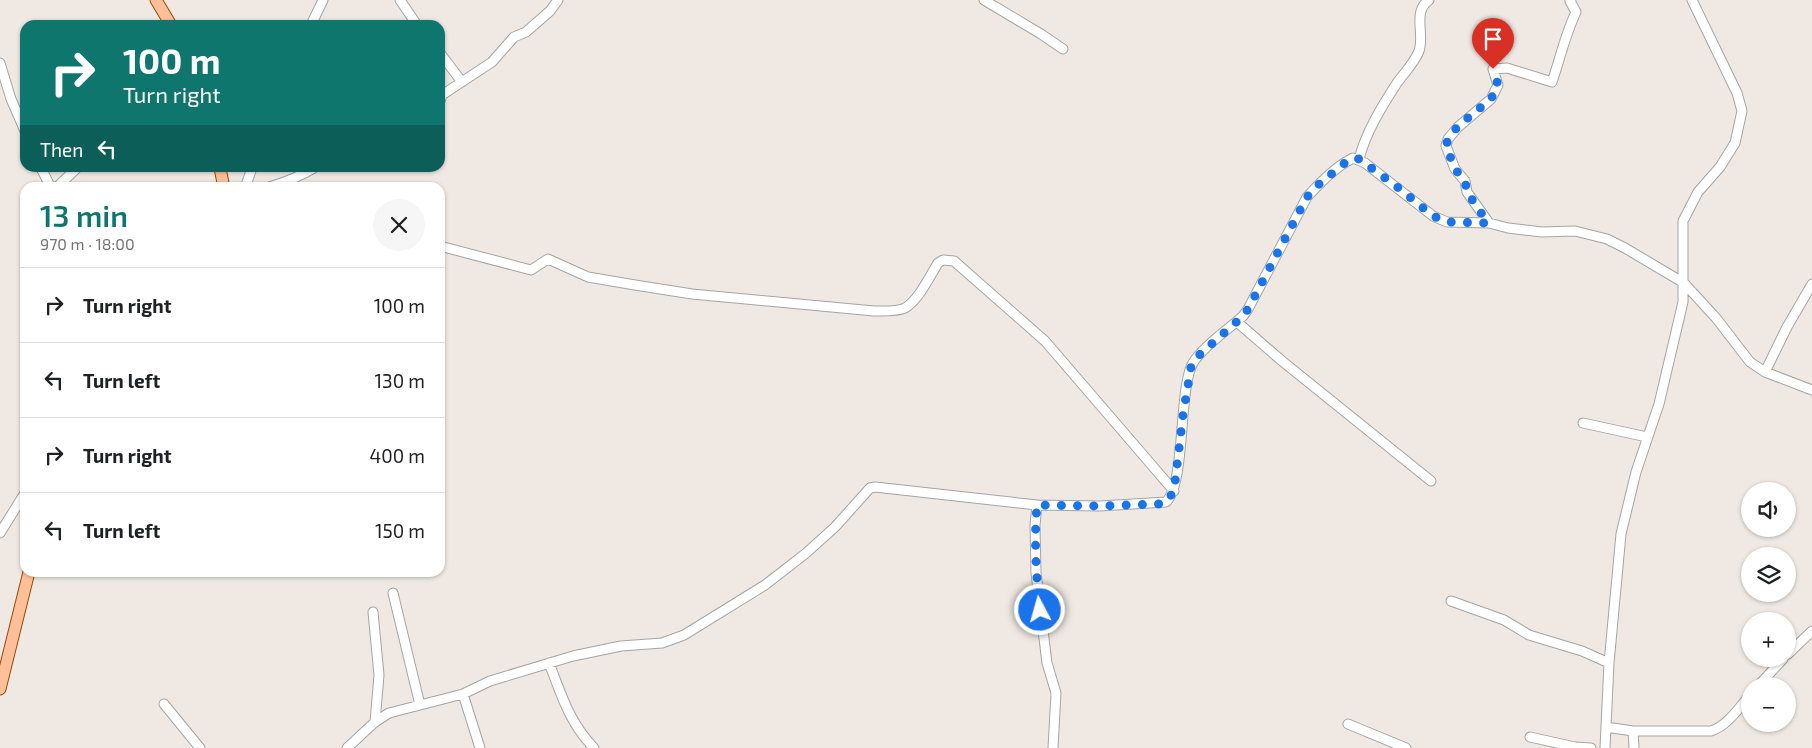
<!DOCTYPE html>
<html lang="en">
<head>
<meta charset="utf-8">
<style>
  body { margin:0; font-family:"Exo 2",sans-serif; background:#f6f6f6; color:#202124; height:100vh; display:flex; flex-direction:column; font-size:19px; white-space:nowrap }
  * { box-sizing:border-box; margin:0 }
  p { font-size:16px; color:#757577 }
  .icon { flex:none; width:28px; height:28px; fill:none; stroke:currentColor; stroke-width:2; stroke-linecap:round; stroke-linejoin:round }
  .map { position:relative; flex:1; overflow:hidden }
  .sheet { position:absolute; left:20px; top:182px; width:425px; height:395px; display:flex; flex-direction:column; background:#fff; border-radius:15px; box-shadow:0 1px 4px #0004 }
  .sheet>* { flex:none }
  .top-card { position:absolute; left:20px; top:20px; width:425px; height:152px; border-radius:15px; box-shadow:0 1px 4px #0004; background:#0f766e; color:#fff; overflow:hidden }
  .tools { position:absolute; left:1741px; top:482px; display:grid; gap:10px }
  .tools a { display:grid; place-items:center; width:55px; height:55px; border-radius:50%; background:#fff; box-shadow:0 1px 4px #0004; font-size:25px }
  .pin { position:absolute; display:grid; place-items:center; width:42px; height:42px; color:#fff; margin:-51px -21px; border-radius:50% 50% 50% 0; rotate:-45deg; box-shadow:0 0 5px #0007 }
  .pin .icon { rotate:45deg }
  .me { position:absolute; width:55px; margin:-28px; rotate:354deg; stroke-linejoin:round; filter:drop-shadow(0 0 4px #0008) }
  .turn { display:flex; align-items:center; gap:18px; height:105px; padding:0 20px; font-size:22px }
  .turn .icon { width:65px; height:65px; stroke-width:2.5 }
  .turn b { display:block; font-size:35px; line-height:42px }
  .then { display:flex; align-items:center; height:48px; padding:0 20px; background:#0003; gap:10px; font-size:19px }
  .round { display:grid; place-items:center; flex:none; width:52px; height:52px; border-radius:26px; background:#f6f6f6 }
  .summary { display:flex; align-items:center; justify-content:space-between; height:85px; padding:0 20px }
  h1 { font-size:30px; font-weight:600; line-height:38px; color:#0f766e }
  ul { padding:0; list-style:none }
  li { display:flex; align-items:center; gap:15px; height:75px; padding:0 20px; border-top:1px solid #e0e0e0 }
  li div { flex:1 }
  li b { display:block; font-size:19px }
  li em { font-style:normal }
  .map>svg:first-child { display:block }
  .lines { fill:none; stroke-linecap:round; stroke-linejoin:round }
  .minor-casing { stroke:#a5a5a5; stroke-width:11 }
  .major-casing { stroke:#984a00; stroke-width:13 }
  .minor { stroke:#fff; stroke-width:9 }
  .major { stroke:#ffc099; stroke-width:11 }
  .route { stroke:#1a73e8; stroke-width:9; stroke-dasharray:0 16.2 }
</style>
</head>
<body>
<div class="map">
<svg width="1812" height="748" viewBox="0 0 1812 748">
  <rect width="100%" height="100%" fill="#f0e9e3"/>
  <g class="lines">
    <defs>
      <path id="minor" d="M 400,0 L 417,25
        M 984,0 L 1041,34 L 1063,49
        M 311,25 L 323,0
        M 440,53 L 462,82
        M 0,63 L 11,99 L 25,131
        M 440,101 L 442,95 L 492,62 L 514,37 L 526,32 L 550,11 L 558,0
        M 1359,159 C 1366,132 1382,106 1397,83 C 1404,73 1415,62 1419,51 C 1425,34 1412,12 1429,0
        M 41,168 L 51,188
        M 56,188 L 77,168
        M 245,188 L 252,168
        M 266,188 C 283,183 299,177 314,168
        M 1489,223 L 1467,192 L 1465,181 L 1455,169 L 1446,146 L 1448,139 L 1458,127 L 1491,99 L 1498,85 L 1493,69 L 1507,68 L 1552,82 C 1560,59 1565,35 1576,12 L 1570,1 L 1571,0
        M 440,246 L 531,270 L 548,259 L 588,277 L 635,285 L 692,294 L 874,311 C 883,311 896,312 905,308 C 918,301 930,276 938,263 L 943,260 L 954,261 L 1045,341 L 1174,491
        M 1237,322 L 1282,361 L 1431,481
        M 1765,372 L 1787,327 L 1812,284
        M 1583,423 L 1647,437
        M 1037,505 L 1035,525 L 1036,573 L 1047,663 L 1056,693 L 1053,748
        M 0,533 L 25,493
        M 393,593 L 420,705
        M 1451,601 L 1504,620 L 1529,635 L 1582,651 L 1609,663
        M 373,612 L 379,675 L 375,722
        M 1788,654 L 1812,631
        M 549,663 C 562,696 569,722 594,748
        M 1758,686 L 1783,659
        M 463,694 L 480,748
        M 164,704 L 200,748
        M 1348,724 L 1406,748
        M 1606,727 L 1633,731 L 1711,731 C 1727,726 1739,708 1750,695
        M 1633,731 L 1634,748
        M 1530,737 L 1575,747 L 1591,748
        M 347,748 L 375,722 L 389,713 L 463,694 L 490,681 L 573,656 L 621,646 L 662,643 L 684,635 L 765,585 L 805,554 L 835,527 L 870,488 L 875,487 L 1037,505 L 1100,506 L 1166,502 C 1185,484 1179,397 1191,367 C 1197,351 1230,328 1243,316 L 1248,309 L 1307,197 C 1320,183 1335,167 1353,158 L 1365,163 L 1433,216 L 1447,222 L 1489,223 L 1508,228 L 1542,232 L 1575,231 L 1607,239 L 1625,248 L 1684,283 L 1716,318 L 1750,362 L 1765,372 L 1812,390
        M 1605,748 L 1609,663 L 1621,534 L 1636,472 L 1659,404 L 1683,302 L 1683,221 L 1698,192 L 1720,167 L 1735,143 L 1742,111 L 1737,93 L 1692,0"/>
      <path id="major" d="M 156,0 L 171,25
        M 220,168 L 224,188
        M 0,689 L 29,572"/>
    </defs>
    <use href="#minor" class="minor-casing"/>
    <use href="#major" class="major-casing"/>
    <use href="#minor" class="minor"/>
    <use href="#major" class="major"/>
  </g>
  <g class="lines">
    <path class="route" d="M 1040,610 C 1036,575 1034,540 1037,505 L 1100,506 L 1159,504 L 1166,502 L 1174,491 L 1183,415 L 1191,367 L 1197,357 L 1243,316 L 1248,309 L 1307,197 L 1318,185 L 1346,162 L 1353,158 L 1359,159 L 1400,189 L 1433,216 L 1447,222 L 1488,223 L 1467,192 L 1465,181 L 1455,169 L 1446,146 L 1448,139 L 1458,126 L 1491,99 L 1498,85 L 1493,69"/>
  </g>
</svg>
<div class="tools">
<a><svg class="icon" aria-label="sound" viewBox="0 0 24 24"><path d="M4 9h4l5-4v14l-5-4H4zM17 9q2 3 0 6"/></svg></a>
<a><svg class="icon" aria-label="layers" viewBox="0 0 24 24"><path d="M12 4l9 5-9 5-9-5zM3 14l9 5 9-5"/></svg></a>
<a>+</a>
<a>−</a>
</div>
<div class="pin" style="left:1493px;top:69px;background:#d93025"><svg class="icon" aria-label="arrive" viewBox="0 0 24 24"><path d="M6 21V4h12l-3 4 3 4H6"/></svg></div>
<svg class="me" style="left:1040px;top:610px" viewBox="-20 -20 40 40"><circle r="17" fill="#1a73e8" stroke="#fff" stroke-width="3"/><path d="M0-11L8 9 0 5-8 9z" fill="#fff"/></svg>
<div class="top-card">
<div class="turn"><svg class="icon" aria-label="right" viewBox="0 0 24 24"><path d="M7 20v-9h11M14 6l5 5-5 5"/></svg><div><b>100 m</b>Turn right</div></div>
<div class="then">Then<svg class="icon" aria-label="left" viewBox="0 0 24 24"><path d="M17 20v-9H6M10 6l-5 5 5 5"/></svg></div>
</div>
<section class="sheet">
<div class="summary"><div><h1>13 min</h1><p>970 m · 18:00</p></div><a class="round"><svg class="icon" aria-label="close" viewBox="0 0 24 24"><path d="M6 6l12 12M18 6L6 18"/></svg></a></div>
<ul>
<li><svg class="icon" aria-label="right" viewBox="0 0 24 24"><path d="M7 20v-9h11M14 6l5 5-5 5"/></svg><div><b>Turn right</b></div><em>100 m</em></li>
<li><svg class="icon" aria-label="left" viewBox="0 0 24 24"><path d="M17 20v-9H6M10 6l-5 5 5 5"/></svg><div><b>Turn left</b></div><em>130 m</em></li>
<li><svg class="icon" aria-label="right" viewBox="0 0 24 24"><path d="M7 20v-9h11M14 6l5 5-5 5"/></svg><div><b>Turn right</b></div><em>400 m</em></li>
<li><svg class="icon" aria-label="left" viewBox="0 0 24 24"><path d="M17 20v-9H6M10 6l-5 5 5 5"/></svg><div><b>Turn left</b></div><em>150 m</em></li>
</ul>
</section>
</div>
</body>
</html>
